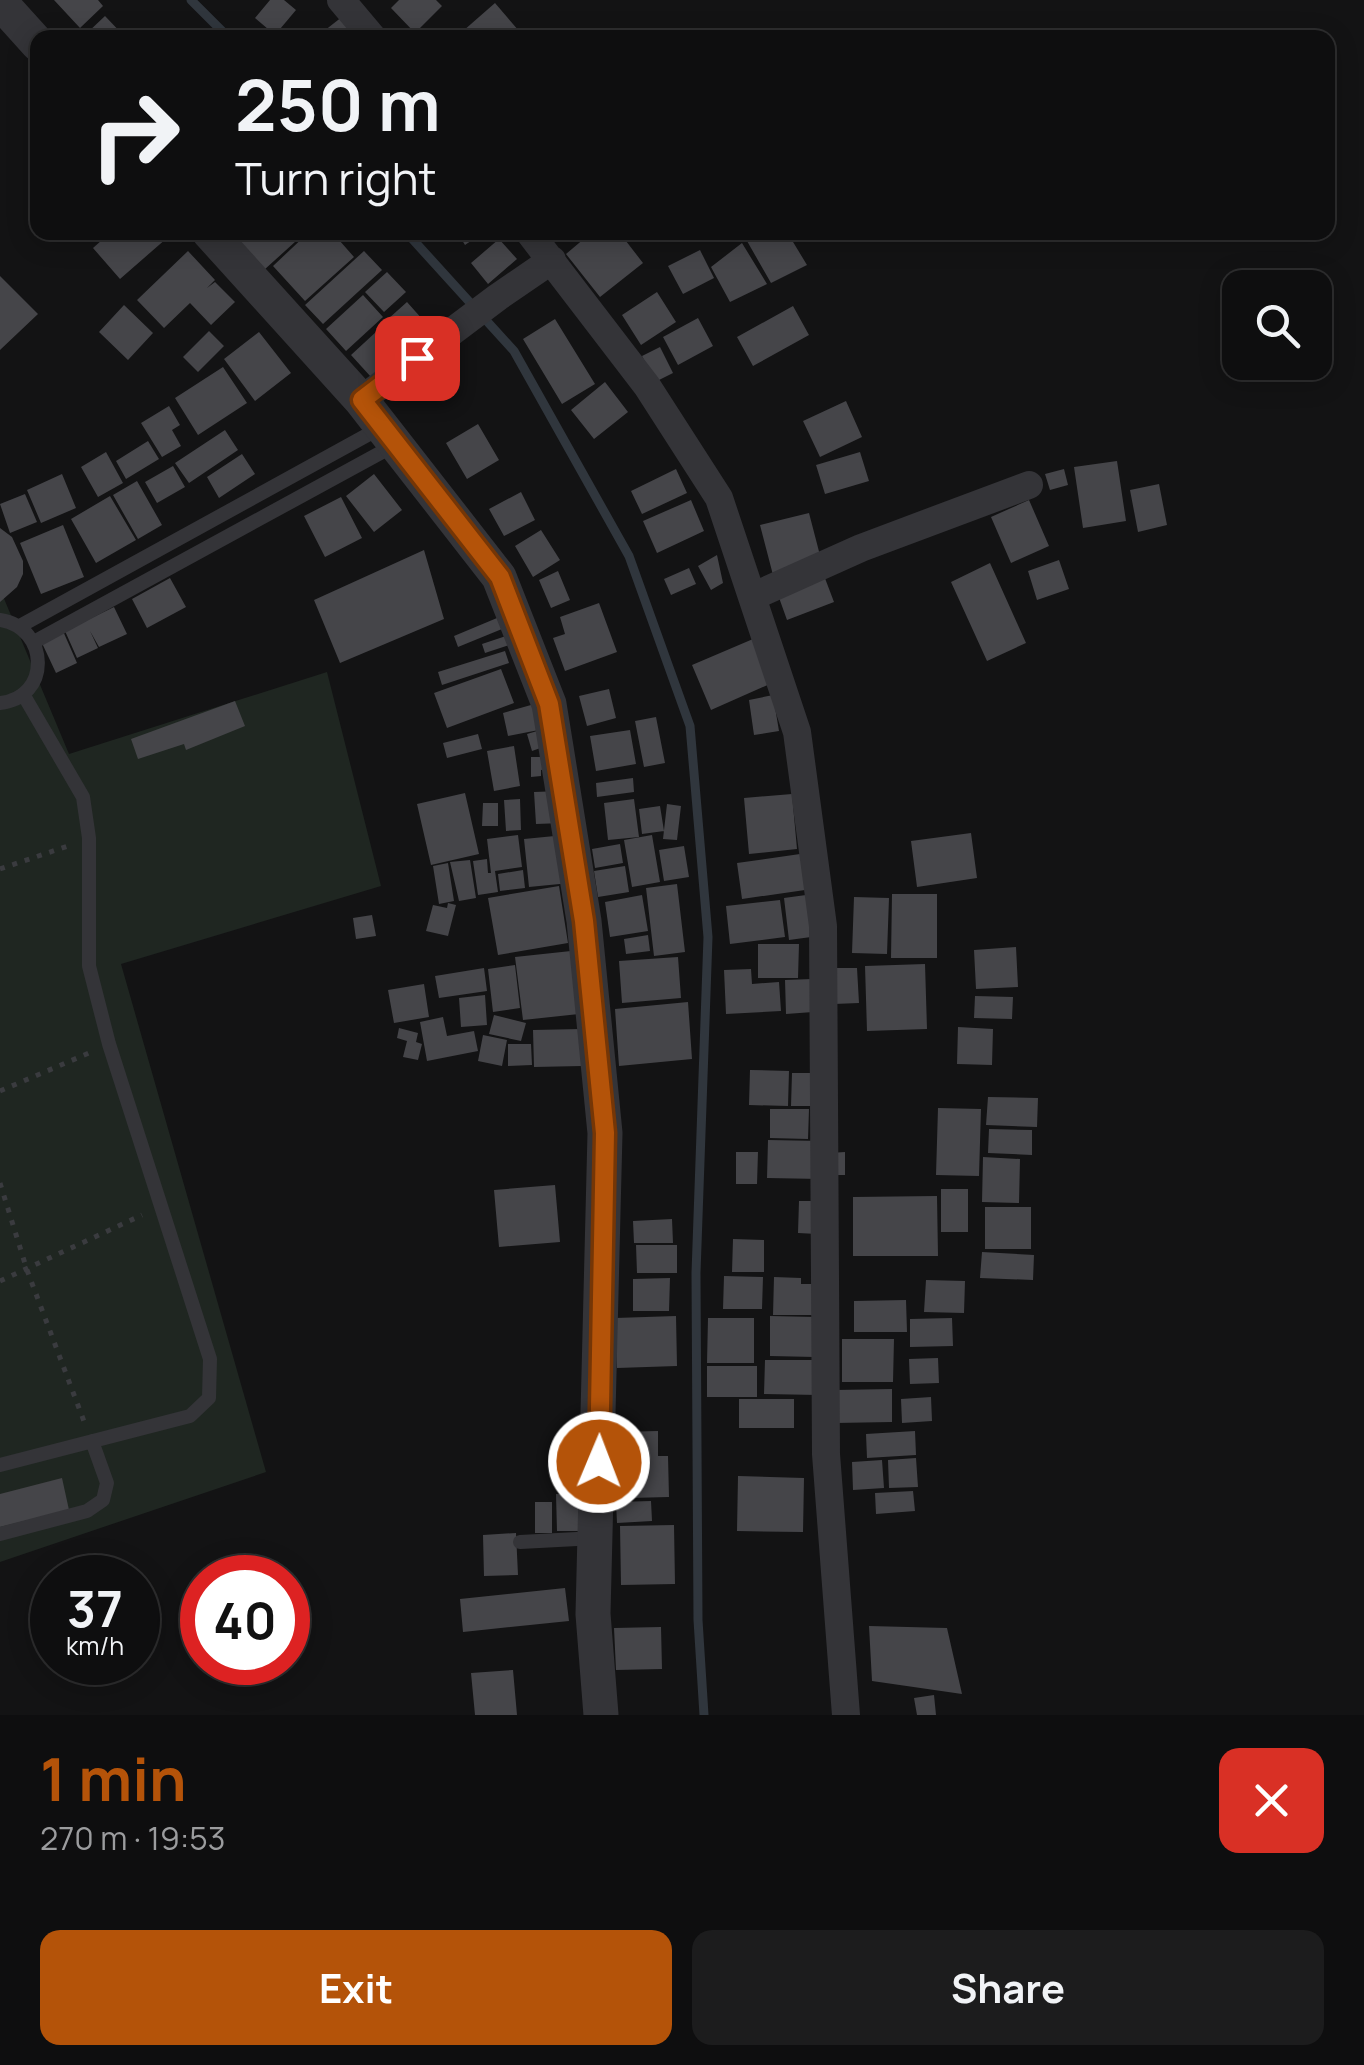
<!DOCTYPE html>
<html lang="en">
<head>
<meta charset="utf-8">
<style>
  body { margin:0; font-family:Manrope,sans-serif; background:#1c1c1d; color:#f1f3f6; height:100vh; display:flex; flex-direction:column; font-size:38px; white-space:nowrap }
  * { box-sizing:border-box; margin:0 }
  p { font-size:32px; color:#9b9c9e }
  .icon { flex:none; width:55px; height:55px; fill:none; stroke:currentColor; stroke-width:2; stroke-linecap:round; stroke-linejoin:round }
  .map { position:relative; height:1715px; overflow:hidden }
  .sheet { display:flex; flex-direction:column; background:#0e0e0f; flex:1 }
  .sheet>* { flex:none }
  .banner { position:absolute; left:30px; top:30px; width:1305px; height:210px; border-radius:20px; box-shadow:0 5px 25px #0003,0 0 0 2px #2e2e2f; background:#0e0e0f; color:#f1f3f6; overflow:hidden }
  .tools { position:absolute; left:1222px; top:270px; display:grid; gap:20px }
  .tools a { display:grid; place-items:center; width:110px; height:110px; border-radius:20px; background:#0e0e0f; box-shadow:0 5px 25px #0003,0 0 0 2px #2e2e2f; font-size:50px }
  .speed { position:absolute; left:30px; top:1555px; display:flex; gap:20px; font-size:50px; font-weight:700; text-align:center }
  .speed>* { display:grid; place-content:center; width:130px; height:130px; border-radius:50%; background:#0e0e0f; box-shadow:0 5px 25px #0003,0 0 0 2px #2e2e2f; line-height:1 }
  .speed small { font-size:25px; font-weight:400 }
  .speed .limit { border:15px solid #d22; background:#fff; color:#111 }
  .pin { position:absolute; display:grid; place-items:center; width:85px; height:85px; color:#fff; margin:-42px; border-radius:20px; box-shadow:0 5px 15px #0006 }
  .me { position:absolute; width:110px; margin:-55px; rotate:1deg; stroke-linejoin:round; filter:drop-shadow(0 0 8px #0008) }
  .turn { display:flex; align-items:center; gap:35px; height:210px; padding:0 40px; font-size:45px }
  .turn .icon { width:130px; height:130px; stroke-width:2.5 }
  .turn b { display:block; font-size:70px; line-height:85px }
  .round { display:grid; place-items:center; flex:none; width:105px; height:105px; border-radius:20px; background:#1c1c1d }
  .headline { display:flex; align-items:center; justify-content:space-between; height:170px; padding:0 40px }
  h1 { font-size:60px; font-weight:700; line-height:75px; color:#b45309 }
  .cta { display:flex; gap:20px; margin-top:auto; padding:20px 40px }
  .cta a { flex:1; height:115px; border-radius:20px; background:#b45309; color:#fff; font-size:40px; font-weight:700; line-height:115px; text-align:center }
  .cta a+a { background:#1c1c1d; color:#f1f3f6 }
  .map>svg:first-child { display:block }
  .green { fill:#1f2621 }
  .lines { fill:none; stroke-linecap:round; stroke-linejoin:round }
  .stream { stroke:#30363d; stroke-width:9 }
  .building { fill:#454549 }
  .path { stroke:#3a3b3f; stroke-width:5; stroke-dasharray:5 8; stroke-linecap:butt }
  .service { stroke:#343438; stroke-width:14 }
  .minor { stroke:#343438; stroke-width:28 }
  .tertiary { stroke:#343438; stroke-width:35 }
  .route-casing { stroke:#753606; stroke-width:25 }
  .route { stroke:#b45309; stroke-width:18 }
</style>
</head>
<body>
<div class="map">
<svg width="1364" height="1715" viewBox="0 0 1364 1715">
  <rect width="100%" height="100%" fill="#131314"/>
  <path class="green" d="M 0,589 L 69,754 L 327,672 L 381,886 L 121,964 L 266,1472 L 0,1562 Z"/>
  <g class="lines">
    <path class="stream" d="M 191,0 L 229,38
      M 406,232 L 514,351 L 629,556 L 690,726 L 708,937 L 696,1273 L 698,1620 L 704,1715"/>
  </g>
  <path class="building" d="M 54,0 L 98,0 L 103,6 L 80,28 Z
    M 270,0 L 284,0 L 296,10 L 275,35 L 255,18 Z
    M 399,0 L 436,0 L 442,6 L 415,33 L 391,8 Z
    M 495,3 L 519,31 L 511,38 L 455,38 Z
    M 347,13 L 366,38 L 315,38 Z
    M 105,16 L 126,38 L 88,38 L 86,34 Z
    M 111,232 L 163,232 L 167,238 L 120,279 L 93,248 Z
    M 231,232 L 306,232 L 264,270 Z
    M 309,232 L 332,232 L 354,257 L 305,301 L 273,266 Z
    M 457,232 L 484,232 L 465,245 Z
    M 592,232 L 619,232 L 643,263 L 600,297 L 566,254 Z
    M 762,232 L 787,232 L 807,265 L 771,283 L 747,241 Z
    M 499,239 L 517,259 L 488,284 L 471,263 Z
    M 742,243 L 767,284 L 730,302 L 711,267 Z
    M 700,250 L 714,278 L 683,294 L 668,266 Z
    M 188,251 L 215,280 L 207,288 L 215,282 L 235,302 L 211,325 L 190,303 L 164,328 L 137,300 Z
    M 364,251 L 382,270 L 323,324 L 305,305 Z
    M 387,272 L 406,292 L 384,312 L 365,292 Z
    M 0,276 L 38,314 L 0,350 Z
    M 657,292 L 676,322 L 641,345 L 622,315 Z
    M 363,295 L 383,317 L 346,351 L 326,329 Z
    M 407,302 L 423,320 L 395,346 L 378,328 Z
    M 124,305 L 153,333 L 128,360 L 99,332 Z
    M 793,306 L 809,335 L 753,366 L 737,337 Z
    M 698,318 L 713,346 L 678,365 L 663,337 Z
    M 555,319 L 595,384 L 562,404 L 523,339 Z
    M 209,331 L 224,346 L 198,372 L 183,357 Z
    M 377,331 L 397,353 L 371,377 L 351,355 Z
    M 259,332 L 291,373 L 255,401 L 224,359 Z
    M 660,347 L 673,373 L 655,382 L 642,356 Z
    M 223,367 L 247,403 L 198,435 L 175,398 Z
    M 605,382 L 628,412 L 594,439 L 571,410 Z
    M 846,401 L 862,437 L 820,457 L 803,421 Z
    M 169,406 L 180,425 L 172,430 L 181,446 L 162,457 L 141,423 Z
    M 478,424 L 499,460 L 467,479 L 446,443 Z
    M 225,430 L 238,450 L 189,483 L 175,463 Z
    M 148,441 L 159,459 L 126,479 L 116,461 Z
    M 106,452 L 123,483 L 98,497 L 81,467 Z
    M 860,452 L 869,481 L 825,494 L 816,465 Z
    M 242,454 L 255,474 L 219,498 L 207,477 Z
    M 1117,461 L 1126,521 L 1083,528 L 1074,467 Z
    M 173,466 L 185,487 L 157,503 L 145,482 Z
    M 676,469 L 687,493 L 642,514 L 631,491 Z
    M 1064,469 L 1068,485 L 1050,490 L 1045,474 Z
    M 62,474 L 76,508 L 41,523 L 27,490 Z
    M 374,474 L 402,510 L 374,532 L 346,496 Z
    M 137,481 L 162,525 L 138,539 L 113,495 Z
    M 1159,484 L 1167,525 L 1138,532 L 1130,490 Z
    M 521,492 L 535,520 L 504,536 L 489,509 Z
    M 25,494 L 37,522 L 10,533 L 0,504 Z
    M 110,496 L 136,540 L 96,563 L 71,519 Z
    M 341,497 L 362,538 L 325,557 L 304,516 Z
    M 691,500 L 704,531 L 657,553 L 643,521 Z
    M 1029,500 L 1049,546 L 1011,563 L 991,517 Z
    M 809,513 L 822,563 L 773,575 L 760,525 Z
    M 63,525 L 84,577 L 41,594 L 20,543 Z
    M 0,528 L 12,537 L 23,561 L 23,574 L 17,587 L 0,602 Z
    M 541,530 L 560,560 L 533,577 L 515,546 Z
    M 424,550 L 444,619 L 340,663 L 314,600 Z
    M 717,555 L 723,583 L 711,590 L 698,566 Z
    M 1059,560 L 1069,589 L 1037,600 L 1028,571 Z
    M 990,563 L 1026,643 L 987,661 L 951,582 Z
    M 689,568 L 696,584 L 671,595 L 664,579 Z
    M 558,571 L 570,600 L 551,608 L 539,580 Z
    M 823,573 L 834,602 L 787,620 L 777,592 Z
    M 170,578 L 186,607 L 147,628 L 132,599 Z
    M 599,603 L 617,652 L 565,671 L 553,638 L 565,634 L 560,617 Z
    M 114,607 L 127,634 L 99,647 L 90,631 L 98,648 L 77,658 L 65,631 Z
    M 497,618 L 502,629 L 458,647 L 454,636 Z
    M 63,631 L 77,663 L 56,673 L 41,641 Z
    M 509,635 L 512,644 L 485,653 L 482,644 Z
    M 753,639 L 772,683 L 711,710 L 692,665 Z
    M 505,651 L 509,663 L 442,685 L 438,672 Z
    M 501,669 L 514,703 L 447,728 L 434,693 Z
    M 609,689 L 616,718 L 587,726 L 579,696 Z
    M 773,695 L 779,731 L 754,735 L 749,700 Z
    M 235,701 L 245,726 L 186,750 L 184,744 L 138,759 L 131,739 Z
    M 538,703 L 549,745 L 532,751 L 527,734 L 544,729 L 508,736 L 503,713 Z
    M 656,717 L 665,763 L 644,767 L 635,721 Z
    M 630,730 L 636,764 L 596,771 L 590,736 Z
    M 478,734 L 482,749 L 447,758 L 443,743 Z
    M 514,746 L 520,786 L 494,791 L 487,751 Z
    M 531,757 L 547,757 L 547,769 L 541,770 L 541,776 L 531,777 Z
    M 633,778 L 634,792 L 597,797 L 596,783 Z
    M 561,791 L 563,823 L 536,824 L 534,792 Z
    M 465,793 L 479,854 L 431,865 L 417,804 Z
    M 792,794 L 797,849 L 749,854 L 744,798 Z
    M 520,799 L 521,830 L 506,831 L 504,800 Z
    M 634,799 L 639,837 L 608,840 L 604,803 Z
    M 483,803 L 498,803 L 498,826 L 482,826 Z
    M 667,804 L 681,806 L 677,840 L 663,839 Z
    M 660,806 L 664,831 L 642,834 L 639,809 Z
    M 971,833 L 977,878 L 917,887 L 911,841 Z
    M 518,835 L 522,867 L 495,871 L 498,892 L 478,895 L 473,861 L 487,859 L 488,873 L 491,873 L 487,839 Z
    M 565,835 L 570,883 L 529,887 L 524,839 Z
    M 652,835 L 660,882 L 632,887 L 624,840 Z
    M 620,844 L 623,863 L 595,868 L 592,849 Z
    M 684,846 L 689,877 L 664,881 L 659,850 Z
    M 800,854 L 805,890 L 742,899 L 737,863 Z
    M 470,860 L 476,898 L 459,901 L 450,862 Z
    M 448,863 L 454,901 L 439,904 L 433,866 Z
    M 625,866 L 629,892 L 598,897 L 594,871 Z
    M 523,870 L 525,888 L 500,891 L 498,874 Z
    M 677,884 L 685,952 L 654,956 L 646,888 Z
    M 559,886 L 568,943 L 498,955 L 488,898 Z
    M 892,894 L 937,894 L 937,958 L 891,958 Z
    M 642,895 L 648,931 L 610,937 L 605,902 Z
    M 806,895 L 811,937 L 789,940 L 784,898 Z
    M 854,897 L 889,898 L 887,954 L 852,953 Z
    M 780,900 L 785,937 L 730,944 L 726,906 Z
    M 448,903 L 456,905 L 448,936 L 426,931 L 433,905 L 447,908 Z
    M 372,915 L 376,936 L 356,939 L 353,918 Z
    M 648,935 L 650,951 L 626,954 L 624,939 Z
    M 758,944 L 799,944 L 798,978 L 758,978 Z
    M 1016,947 L 1018,987 L 976,989 L 974,950 Z
    M 571,951 L 579,1014 L 523,1020 L 515,957 Z
    M 678,957 L 681,998 L 622,1003 L 619,961 Z
    M 925,964 L 927,1029 L 867,1031 L 865,966 Z
    M 515,965 L 520,1008 L 493,1012 L 488,969 Z
    M 484,968 L 487,991 L 439,998 L 435,976 Z
    M 833,968 L 857,968 L 859,1003 L 834,1004 Z
    M 751,969 L 752,984 L 779,982 L 781,1011 L 726,1014 L 724,970 Z
    M 812,979 L 813,1012 L 786,1014 L 785,980 Z
    M 424,984 L 429,1017 L 394,1023 L 388,990 Z
    M 485,995 L 487,1025 L 461,1027 L 459,998 Z
    M 975,996 L 1013,997 L 1012,1019 L 974,1018 Z
    M 688,1002 L 692,1059 L 619,1066 L 615,1009 Z
    M 494,1015 L 526,1023 L 521,1041 L 489,1034 Z
    M 443,1017 L 447,1036 L 474,1031 L 478,1051 L 427,1061 L 420,1022 Z
    M 958,1027 L 993,1029 L 992,1065 L 957,1064 Z
    M 399,1028 L 418,1033 L 416,1042 L 422,1044 L 418,1060 L 403,1057 L 407,1041 L 397,1038 Z
    M 581,1029 L 582,1066 L 534,1067 L 533,1030 Z
    M 483,1035 L 507,1040 L 502,1066 L 478,1061 Z
    M 508,1044 L 531,1044 L 532,1065 L 508,1066 Z
    M 750,1070 L 789,1071 L 788,1106 L 749,1105 Z
    M 792,1073 L 814,1073 L 814,1106 L 791,1106 Z
    M 988,1097 L 1038,1098 L 1037,1127 L 986,1125 Z
    M 938,1108 L 981,1109 L 979,1176 L 936,1175 Z
    M 770,1109 L 809,1109 L 808,1139 L 770,1138 Z
    M 989,1129 L 1032,1130 L 1032,1155 L 988,1153 Z
    M 768,1140 L 822,1141 L 821,1179 L 767,1178 Z
    M 736,1152 L 758,1152 L 757,1184 L 736,1184 Z
    M 845,1152 L 845,1175 L 831,1175 L 829,1153 Z
    M 983,1157 L 1020,1159 L 1019,1203 L 982,1202 Z
    M 555,1185 L 560,1242 L 499,1247 L 494,1190 Z
    M 941,1189 L 968,1189 L 968,1232 L 941,1232 Z
    M 937,1196 L 938,1256 L 853,1256 L 853,1197 Z
    M 799,1201 L 818,1201 L 817,1234 L 798,1233 Z
    M 985,1207 L 1031,1207 L 1031,1249 L 985,1249 Z
    M 672,1219 L 673,1243 L 634,1243 L 633,1221 Z
    M 733,1239 L 764,1240 L 764,1272 L 732,1272 Z
    M 636,1245 L 677,1245 L 677,1273 L 637,1273 Z
    M 982,1252 L 1034,1255 L 1033,1280 L 980,1278 Z
    M 724,1276 L 763,1277 L 762,1309 L 723,1309 Z
    M 774,1277 L 801,1278 L 801,1284 L 818,1284 L 818,1315 L 773,1315 Z
    M 670,1278 L 669,1311 L 633,1311 L 633,1279 Z
    M 926,1280 L 965,1281 L 964,1313 L 924,1312 Z
    M 906,1300 L 907,1332 L 854,1332 L 854,1301 Z
    M 676,1316 L 677,1366 L 617,1368 L 615,1318 Z
    M 770,1316 L 815,1317 L 815,1357 L 770,1356 Z
    M 708,1318 L 754,1318 L 754,1363 L 707,1363 Z
    M 952,1318 L 953,1346 L 910,1347 L 910,1319 Z
    M 842,1339 L 894,1339 L 893,1382 L 842,1382 Z
    M 938,1358 L 939,1383 L 910,1384 L 909,1359 Z
    M 765,1360 L 818,1360 L 818,1395 L 764,1394 Z
    M 707,1366 L 757,1366 L 757,1397 L 707,1397 Z
    M 892,1389 L 892,1422 L 835,1423 L 835,1390 Z
    M 931,1397 L 932,1421 L 902,1423 L 901,1399 Z
    M 739,1399 L 794,1399 L 794,1428 L 739,1428 Z
    M 658,1431 L 658,1456 L 668,1456 L 669,1497 L 630,1498 L 629,1455 L 617,1456 L 617,1432 Z
    M 915,1431 L 916,1455 L 867,1458 L 866,1434 Z
    M 916,1458 L 918,1487 L 889,1488 L 888,1460 Z
    M 882,1460 L 884,1488 L 853,1490 L 852,1462 Z
    M 738,1476 L 804,1478 L 803,1532 L 737,1531 Z
    M 62,1478 L 69,1510 L 0,1527 L 0,1494 Z
    M 913,1491 L 915,1511 L 876,1514 L 875,1493 Z
    M 556,1494 L 590,1495 L 590,1531 L 557,1531 Z
    M 651,1501 L 652,1521 L 617,1523 L 616,1502 Z
    M 535,1502 L 552,1502 L 552,1533 L 535,1533 Z
    M 674,1525 L 675,1584 L 621,1585 L 620,1526 Z
    M 516,1533 L 518,1575 L 484,1576 L 483,1535 Z
    M 565,1588 L 569,1621 L 463,1632 L 460,1599 Z
    M 869,1626 L 947,1628 L 962,1694 L 872,1681 Z
    M 661,1627 L 662,1669 L 616,1670 L 614,1628 Z
    M 513,1670 L 517,1715 L 475,1715 L 471,1673 Z
    M 934,1695 L 936,1715 L 917,1715 L 914,1698 Z"/>
  <g class="lines">
    <path class="path" d="M 0,869 L 68,846
      M 0,1091 L 89,1053
      M 0,1183 L 27,1270 L 85,1424
      M 0,1281 L 142,1215"/>
    <path class="service" d="M 0,620 C 50,628 51,698 0,703
      M 20,626 L 380,428
      M 34,642 L 393,446
      M 0,1465 L 190,1416 L 209,1398 L 210,1359 L 109,1044 L 89,966 L 89,838 L 83,797 L 23,694
      M 0,1534 L 87,1511 L 103,1500 L 107,1483 L 92,1441
      M 520,1542 L 596,1538"/>
    <path class="minor" d="M 341,0 L 373,38
      M 529,232 L 647,386 L 719,498 L 797,732 L 823,926 L 826,1454 L 846,1715
      M 361,400 L 498,297 L 552,260
      M 754,596 L 861,548 L 1029,485"/>
    <path class="tertiary" d="M 0,2 L 38,44
      M 209,232 L 361,400 L 499,577 L 549,704 L 584,921 L 605,1133 L 593,1614 L 601,1715"/>
  </g>
  <g class="lines">
    <defs>
      <path id="route" d="M 417,358 L 362,400 L 500,577 L 549,704 L 584,921 L 605,1133 L 599,1462"/>
    </defs>
    <use href="#route" class="route-casing"/>
    <use href="#route" class="route"/>
  </g>
</svg>
<div class="tools">
<a><svg class="icon" aria-label="search" viewBox="0 0 24 24"><circle cx="10" cy="10" r="6"/><path d="M15 15l6 6"/></svg></a>
</div>
<div class="speed"><div>37<small>km/h</small></div><div class="limit">40</div></div>
<div class="pin" style="left:417px;top:358px;background:#d93025"><svg class="icon" aria-label="arrive" viewBox="0 0 24 24"><path d="M6 21V4h12l-3 4 3 4H6"/></svg></div>
<svg class="me" style="left:599px;top:1462px" viewBox="-20 -20 40 40"><circle r="17" fill="#b45309" stroke="#fff" stroke-width="3"/><path d="M0-11L8 9 0 5-8 9z" fill="#fff"/></svg>
<div class="banner">
<div class="turn"><svg class="icon" aria-label="right" viewBox="0 0 24 24"><path d="M7 20v-9h11M14 6l5 5-5 5"/></svg><div><b>250 m</b>Turn right</div></div>
</div>
</div>
<section class="sheet">
<div class="headline"><div><h1>1 min</h1><p>270 m · 19:53</p></div><a class="round" style="background:#d93025;color:#fff"><svg class="icon" aria-label="close" viewBox="0 0 24 24"><path d="M6 6l12 12M18 6L6 18"/></svg></a></div>
<div class="cta"><a>Exit</a><a>Share</a></div>
</section>
</body>
</html>
